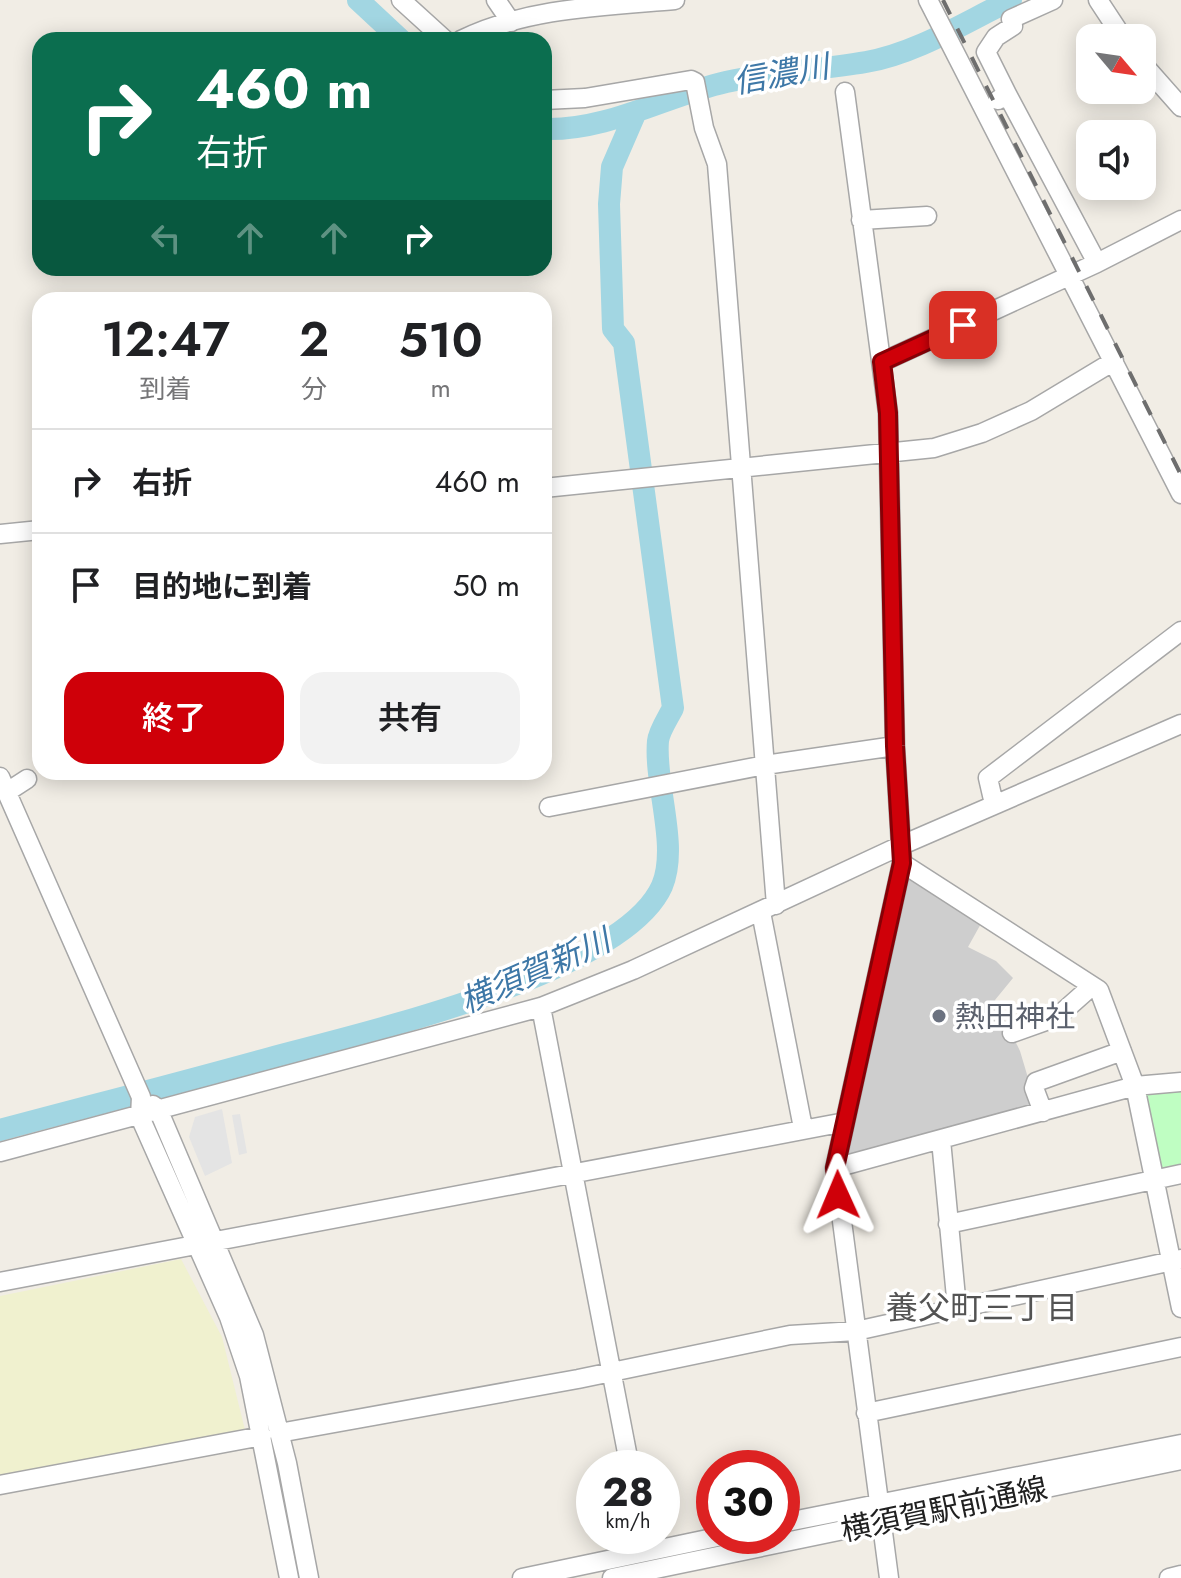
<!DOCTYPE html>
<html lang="ja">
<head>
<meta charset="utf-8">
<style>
  body { margin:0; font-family:Jost,"Noto Sans JP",sans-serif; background:#f2f2f2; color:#202124; height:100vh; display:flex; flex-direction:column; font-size:30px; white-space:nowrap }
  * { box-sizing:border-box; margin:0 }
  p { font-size:26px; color:#757577 }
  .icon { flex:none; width:44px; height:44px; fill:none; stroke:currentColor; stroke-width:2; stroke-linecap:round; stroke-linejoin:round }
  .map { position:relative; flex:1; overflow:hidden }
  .sheet { position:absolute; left:32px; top:292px; width:520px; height:488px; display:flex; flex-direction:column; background:#fff; border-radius:24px; box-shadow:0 4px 20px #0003 }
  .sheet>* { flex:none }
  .top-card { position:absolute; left:32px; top:32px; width:520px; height:244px; border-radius:24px; box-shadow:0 4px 20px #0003; background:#0b6e4f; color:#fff; overflow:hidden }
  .needle { width:52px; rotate:119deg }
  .tools { position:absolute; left:1076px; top:24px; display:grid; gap:16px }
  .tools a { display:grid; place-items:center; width:80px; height:80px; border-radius:16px; background:#fff; box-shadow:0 4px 20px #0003; font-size:40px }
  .speed { position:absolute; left:576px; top:1450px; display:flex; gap:16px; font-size:40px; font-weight:700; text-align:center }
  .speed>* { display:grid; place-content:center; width:104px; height:104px; border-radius:50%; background:#fff; box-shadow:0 4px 20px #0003; line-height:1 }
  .speed small { font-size:20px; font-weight:400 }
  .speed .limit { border:12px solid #d22; background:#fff; color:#111 }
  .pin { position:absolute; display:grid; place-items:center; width:68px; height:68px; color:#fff; margin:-34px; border-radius:16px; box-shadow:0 4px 12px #0006 }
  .me { position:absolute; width:88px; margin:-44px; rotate:359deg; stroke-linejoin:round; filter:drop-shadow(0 0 6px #0008) }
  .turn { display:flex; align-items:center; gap:28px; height:168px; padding:0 32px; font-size:36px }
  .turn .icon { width:104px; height:104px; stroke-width:2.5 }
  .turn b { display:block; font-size:56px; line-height:68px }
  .lanes { display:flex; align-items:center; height:76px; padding:0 32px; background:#0003; justify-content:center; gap:40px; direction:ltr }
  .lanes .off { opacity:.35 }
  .eta { display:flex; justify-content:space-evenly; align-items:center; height:136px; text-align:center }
  .eta b { font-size:48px; font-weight:600; line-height:56px }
  .cta { display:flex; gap:16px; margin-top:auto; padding:16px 32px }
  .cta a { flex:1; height:92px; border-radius:24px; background:#cf0009; color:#fff; font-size:32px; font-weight:600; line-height:92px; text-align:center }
  .cta a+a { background:#f2f2f2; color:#202124 }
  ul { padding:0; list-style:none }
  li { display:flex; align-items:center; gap:24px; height:104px; padding:0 32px; border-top:2px solid #e0e0e0 }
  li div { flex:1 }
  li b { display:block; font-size:30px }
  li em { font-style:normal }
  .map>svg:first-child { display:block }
  .religious { fill:#cecece }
  .farmland { fill:#f0f1cf }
  .park { fill:#bffec2 }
  .parking { fill:#e4e4e4 }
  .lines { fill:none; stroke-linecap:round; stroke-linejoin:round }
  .river { stroke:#a2d6e2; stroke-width:22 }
  .minor-casing { stroke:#a7a7a7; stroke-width:21 }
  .minor { stroke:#fff; stroke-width:18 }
  .rail { stroke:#6e6e6e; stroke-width:4; stroke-dasharray:16 16; stroke-linecap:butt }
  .route-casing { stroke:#870006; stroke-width:20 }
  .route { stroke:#cf0009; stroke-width:14 }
  .worship-dot { fill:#6b7280; stroke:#fff; stroke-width:3 }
  .labels { text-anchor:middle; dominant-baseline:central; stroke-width:7; stroke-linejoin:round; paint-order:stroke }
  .worship-label { font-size:30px; fill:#5b616d; stroke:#fff; text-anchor:start }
  .street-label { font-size:30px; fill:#202020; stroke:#fff }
  .water-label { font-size:32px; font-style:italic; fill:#3e78a7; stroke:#fff }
  .neighbourhood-label { font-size:32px; fill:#535353; stroke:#fff }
</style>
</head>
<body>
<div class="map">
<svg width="1181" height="1578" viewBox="0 0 1181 1578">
  <rect width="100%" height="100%" fill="#f1ede5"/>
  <path class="religious" d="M 905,874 L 983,920 L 968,947 L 996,961 L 1013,978 L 995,1000 L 1020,1051 L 1037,1108 L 853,1157 L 844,1156 Z"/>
  <path class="farmland" d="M 181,1259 L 222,1337 L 245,1430 L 0,1479 L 0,1296 Z"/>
  <path class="park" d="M 1181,1087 L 1181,1167 L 1163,1170 L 1157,1167 L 1145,1090 Z"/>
  <path class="parking" d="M 222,1109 L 232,1163 L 205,1176 L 189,1137 L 195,1117 Z
    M 240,1114 L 247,1153 L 239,1155 L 232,1115 Z"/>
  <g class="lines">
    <path class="river" d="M 358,0 L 401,40
      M 544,129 C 608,131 665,96 726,82 C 772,72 819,70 866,62 C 917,53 965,22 1011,0
      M 0,1130 C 90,1106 180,1083 270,1058 C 359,1034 623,974 662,886 C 679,846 654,784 658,741 C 659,731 668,718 673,708 L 624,343 L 613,329 L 609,204 L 612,167 L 635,114"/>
    <defs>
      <path id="minor" d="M 401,0 L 445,40
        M 496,0 L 511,22
        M 928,0 L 1181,494
        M 1098,0 L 1123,38
        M 461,40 C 525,8 604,6 675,0
        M 1142,63 L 1181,107
        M 845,92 L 888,413 L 895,746 L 902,863 L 835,1168 L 889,1578
        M 1007,94 L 1097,263
        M 544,100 L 585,98 L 691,80 L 695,82 L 704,128 L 717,164 L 776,905
        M 998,100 L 1007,94 L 986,52 L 996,37 L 1013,26 L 1011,19 L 1053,0
        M 861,220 L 927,216
        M 882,362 L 1097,263 L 1181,220
        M 544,488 L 934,448 L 982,433 L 1031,411 L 1114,361
        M 0,534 L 40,530
        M 0,777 L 141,1097 L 140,1117 L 229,1317 L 249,1376 L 289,1578
        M 7,792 L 27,779
        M 994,804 L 988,778 L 1181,631
        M 549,807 L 765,765 L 895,746
        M 902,863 L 1099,990 L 1135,1086 L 1181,1308
        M 761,912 L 803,1128
        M 541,1007 L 630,1468
        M 1012,1033 L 1057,1017 L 1092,986
        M 153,1105 L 158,1109 L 254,1335 L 287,1463 L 309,1578
        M 1043,1112 L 1034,1088 L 1036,1082 L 1122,1051
        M 941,1140 L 957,1308
        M 0,1152 L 541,1007 L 633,970 L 902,845 L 1181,724
        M 835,1168 L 1135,1086 L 1181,1082
        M 948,1224 L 1181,1174
        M 0,1282 L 845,1122
        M 866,1413 L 1181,1347
        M 279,1433 L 578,1379 L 790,1335 L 856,1331 L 1181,1259
        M 0,1485 L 262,1436
        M 782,1523 L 1181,1444
        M 522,1578 L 722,1536
        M 612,1578 L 1181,1460
        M 1169,1578 L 1181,1575"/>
    </defs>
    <use href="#minor" class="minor-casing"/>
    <use href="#minor" class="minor"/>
    <path class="rail" d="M 943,0 L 1181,475"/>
  </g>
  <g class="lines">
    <defs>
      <path id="route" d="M 838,1195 L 835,1168 L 902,863 L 895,746 L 888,413 L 882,362 L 963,325"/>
    </defs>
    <use href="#route" class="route-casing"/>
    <use href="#route" class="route"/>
  </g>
  <circle class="worship-dot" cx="939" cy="1016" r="8"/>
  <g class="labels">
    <g class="worship-label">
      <text x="955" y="1016">熱田神社</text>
    </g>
    <g class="street-label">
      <text transform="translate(944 1509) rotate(-12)">横須賀駅前通線</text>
    </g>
    <g class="water-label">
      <text transform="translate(781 74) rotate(-10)">信濃川</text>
      <text transform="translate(535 971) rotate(-24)">横須賀新川</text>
    </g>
    <g class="neighbourhood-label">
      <text x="982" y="1308">養父町三丁目</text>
    </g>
  </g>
</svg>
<div class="tools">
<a><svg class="needle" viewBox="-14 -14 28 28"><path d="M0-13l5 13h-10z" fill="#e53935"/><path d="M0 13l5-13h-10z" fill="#757577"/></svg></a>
<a><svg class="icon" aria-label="sound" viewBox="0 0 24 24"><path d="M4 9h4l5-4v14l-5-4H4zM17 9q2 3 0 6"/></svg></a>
</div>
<div class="speed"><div>28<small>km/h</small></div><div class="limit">30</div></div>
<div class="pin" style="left:963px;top:325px;background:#d93025"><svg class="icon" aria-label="arrive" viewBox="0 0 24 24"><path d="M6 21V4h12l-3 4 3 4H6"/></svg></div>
<svg class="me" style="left:838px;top:1195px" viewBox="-20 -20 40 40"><path d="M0-17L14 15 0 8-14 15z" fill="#cf0009" stroke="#fff" stroke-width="4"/></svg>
<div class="top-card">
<div class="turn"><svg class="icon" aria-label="right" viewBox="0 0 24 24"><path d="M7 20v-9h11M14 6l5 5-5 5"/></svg><div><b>460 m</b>右折</div></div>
<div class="lanes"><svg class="icon off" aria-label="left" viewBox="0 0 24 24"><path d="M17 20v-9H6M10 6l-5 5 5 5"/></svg><svg class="icon off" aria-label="ahead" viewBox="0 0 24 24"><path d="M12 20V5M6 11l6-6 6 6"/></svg><svg class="icon off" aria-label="ahead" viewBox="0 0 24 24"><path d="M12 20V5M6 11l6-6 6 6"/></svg><svg class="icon" aria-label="right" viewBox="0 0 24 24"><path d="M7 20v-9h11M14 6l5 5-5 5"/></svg></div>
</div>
<section class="sheet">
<div class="eta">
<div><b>12:47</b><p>到着</p></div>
<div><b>2</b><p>分</p></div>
<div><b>510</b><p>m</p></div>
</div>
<ul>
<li><svg class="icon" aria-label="right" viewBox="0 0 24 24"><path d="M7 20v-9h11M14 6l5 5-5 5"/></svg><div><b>右折</b></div><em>460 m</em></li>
<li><svg class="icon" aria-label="arrive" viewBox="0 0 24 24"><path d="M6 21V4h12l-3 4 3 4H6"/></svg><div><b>目的地に到着</b></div><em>50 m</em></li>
</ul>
<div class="cta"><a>終了</a><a>共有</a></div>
</section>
</div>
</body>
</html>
